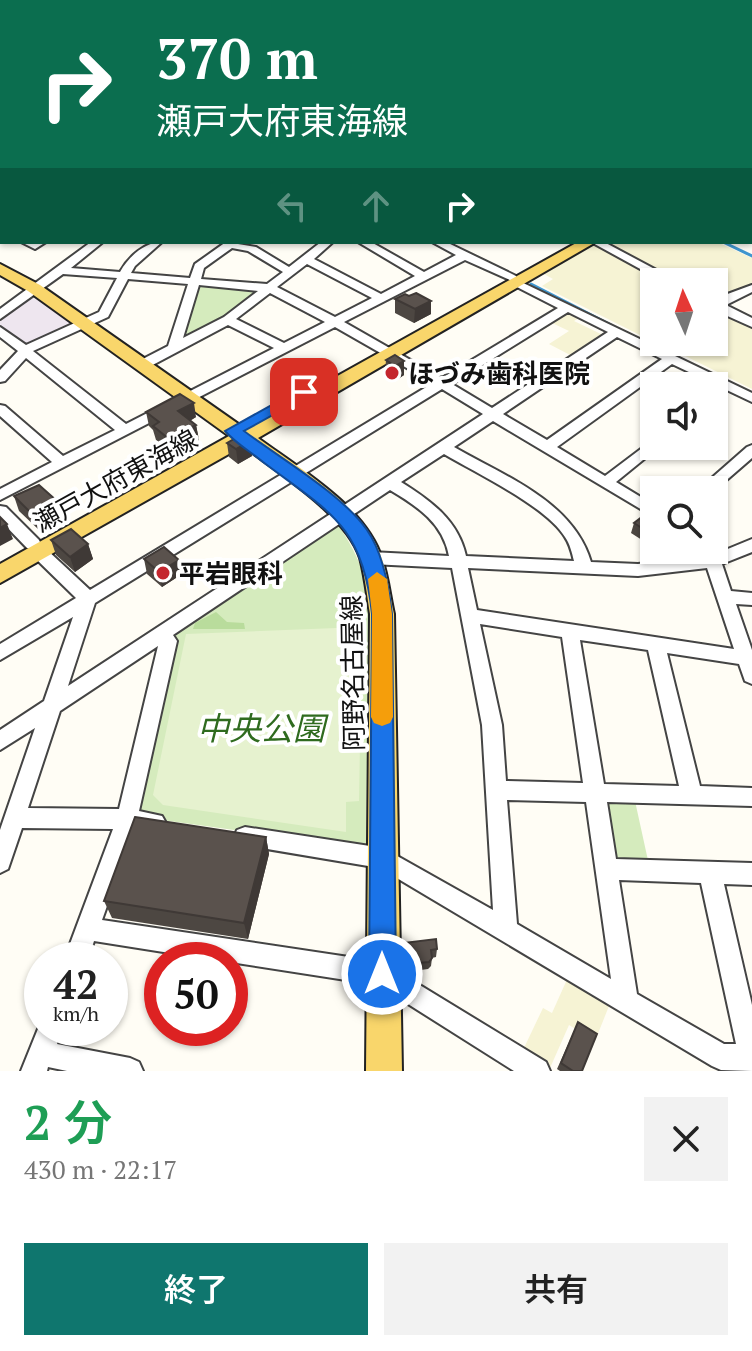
<!DOCTYPE html>
<html lang="ja">
<head>
<meta charset="utf-8">
<style>
  body { margin:0; font-family:"PT Serif","Noto Sans JP",serif; background:#f2f2f2; color:#222; height:100vh; display:flex; flex-direction:column; font-size:30px; white-space:nowrap }
  * { box-sizing:border-box; margin:0 }
  p { font-size:26px; color:#767676 }
  .icon { flex:none; width:44px; height:44px; fill:none; stroke:currentColor; stroke-width:2; stroke-linecap:round; stroke-linejoin:round }
  .map { position:relative; height:1071px; overflow:hidden }
  .sheet { display:flex; flex-direction:column; background:#fff; flex:1 }
  .sheet>* { flex:none }
  .top-card { position:absolute; left:0px; top:0px; width:752px; height:244px; box-shadow:0 2px 6px #0004; background:#0b6e4f; color:#fff; overflow:hidden }
  .needle { width:52px; rotate:357deg }
  .tools { position:absolute; left:640px; top:268px; display:grid; gap:16px }
  .tools a { display:grid; place-items:center; width:88px; height:88px; border-radius:0px; background:#fff; box-shadow:0 2px 6px #0004; font-size:40px }
  .speed { position:absolute; left:24px; top:942px; display:flex; gap:16px; font-size:40px; font-weight:700; text-align:center }
  .speed>* { display:grid; place-content:center; width:104px; height:104px; border-radius:50%; background:#fff; box-shadow:0 2px 6px #0004; line-height:1 }
  .speed small { font-size:20px; font-weight:400 }
  .speed .limit { border:12px solid #d22; background:#fff; color:#111 }
  .pin { position:absolute; display:grid; place-items:center; width:68px; height:68px; color:#fff; margin:-34px; border-radius:16px; box-shadow:0 4px 12px #0006 }
  .me { position:absolute; width:88px; margin:-44px; rotate:0deg; stroke-linejoin:round; filter:drop-shadow(0 0 6px #0008) }
  .turn { display:flex; align-items:center; gap:28px; height:168px; padding:0 24px; font-size:36px }
  .turn .icon { width:104px; height:104px; stroke-width:2.5 }
  .turn b { display:block; font-size:56px; line-height:68px }
  .lanes { display:flex; align-items:center; height:76px; padding:0 24px; background:#0003; justify-content:center; gap:40px; direction:ltr }
  .lanes .off { opacity:.35 }
  .round { display:grid; place-items:center; flex:none; width:84px; height:84px; border-radius:0px; background:#f2f2f2 }
  .head { display:flex; align-items:center; justify-content:space-between; height:136px; padding:0 24px }
  h1 { font-size:48px; font-weight:600; line-height:60px; color:#1e9e55 }
  .cta { display:flex; gap:16px; margin-top:auto; padding:16px 24px }
  .cta a { flex:1; height:92px; border-radius:0px; background:#0f766e; color:#fff; font-size:32px; font-weight:600; line-height:92px; text-align:center }
  .cta a+a { background:#f2f2f2; color:#222 }
  .map>svg:first-child { display:block }
  .industrial { fill:#eee6ef }
  .farmland { fill:#f6f3d4 }
  .green { fill:#d5ebbd }
  .forest { fill:#b9dc9c }
  .pitch { fill:#e6f2cf }
  .lines { fill:none; stroke-linecap:round; stroke-linejoin:round }
  .stream-far1 { stroke:#3f96cf; stroke-width:2 }
  .stream { stroke:#3f96cf; stroke-width:3 }
  .minor-casing { stroke:#444; stroke-width:4 }
  .major-casing { stroke:#222; stroke-width:4 }
  .minor { fill:#fff; fill-rule:evenodd }
  .major { fill:#f9d66b; fill-rule:evenodd }
  .wall { fill:#4d4742 }
  .shaded-wall { fill:#3f3936 }
  .building { fill:#5a524d; stroke:#3f3936; stroke-width:2 }
  .route { fill:#1a73e8; stroke:#114b97; stroke-width:2 }
  .slow { fill:#f59e0b }
  .poi-dot { fill:#c4262e; stroke:#fff; stroke-width:3 }
  .labels { text-anchor:middle; dominant-baseline:central; stroke-width:8; stroke-linejoin:round; paint-order:stroke }
  .poi-label { font-size:26px; font-weight:bold; fill:#111; stroke:#fff; text-anchor:start }
  .street-label { font-size:26px; fill:#111; stroke:#fff }
  .near-park-label { font-size:32px; font-style:italic; fill:#2f6b1f; stroke:#fff }
</style>
</head>
<body>
<div class="map">
<svg width="752" height="1071" viewBox="0 0 752 1071">
  <rect width="100%" height="100%" fill="#fffdf5"/>
  <path class="industrial" d="M 36,297 L 74,325 L 24,346 L 0,326 L 0,319 L 29,298 Z"/>
  <path class="farmland" d="M 600,242 L 717,242 L 752,258 L 752,285 L 714,301 L 714,282 L 677,282 Z
    M 595,244 L 669,282 L 654,282 L 654,333 L 644,337 L 542,286 L 553,279 L 544,274 Z
    M 714,309 L 752,326 L 752,389 L 657,342 L 714,342 Z
    M 567,311 L 580,317 L 574,321 L 603,335 L 572,356 L 549,344 L 569,331 L 550,322 Z
    M 569,975 L 611,1001 L 595,1041 L 569,1025 L 550,1068 L 523,1050 L 543,1008 L 552,1013 Z"/>
  <path class="green" d="M 201,284 L 228,289 L 229,286 L 256,289 L 259,293 L 237,310 L 231,311 L 234,313 L 185,339 L 180,338 L 188,312 L 192,312 L 189,310 L 196,285 Z
    M 334,525 L 338,525 C 354,548 363,568 369,594 L 366,848 L 140,817 L 136,811 L 175,631 Z
    M 605,800 L 635,801 L 649,865 L 610,860 Z"/>
  <path class="forest" d="M 216,612 L 227,622 L 244,623 L 245,629 L 193,629 L 195,623 Z"/>
  <path class="pitch" d="M 362,627 L 359,801 L 346,802 L 346,832 L 163,805 L 153,795 L 186,634 Z"/>
  <g class="lines">
    <path class="stream-far1" d="M 470,0 L 477,2
      M 568,0 L 574,2"/>
    <path class="stream" d="M 723,242 L 752,256
      M 531,284 L 611,325
      M 652,345 L 675,356"/>
    <defs>
      <path id="minor" d="M 172,0 L 179,0 L 180,2 L 173,2 Z
        M 224,0 L 231,0 L 232,2 L 225,2 Z
        M 248,0 L 256,0 L 258,2 L 250,2 Z
        M 750,10 L 752,10 L 752,14 L 750,14 Z
        M 0,21 L 2,21 L 2,25 L 0,25 Z
        M 750,24 L 752,24 L 752,29 L 750,29 Z
        M 0,38 L 2,38 L 2,43 L 0,43 Z
        M 750,56 L 752,56 L 752,60 L 750,60 Z
        M 750,95 L 752,95 L 752,99 L 750,99 Z
        M 0,115 L 2,115 L 2,121 L 0,121 Z
        M 0,138 L 2,139 L 2,145 L 0,144 Z
        M 2,153 L 2,159 L 0,160 L 0,154 Z
        M 2,168 L 2,174 L 0,175 L 0,169 Z
        M 2,184 L 2,191 L 0,192 L 0,185 Z
        M 750,198 L 752,198 L 752,205 L 750,205 Z
        M 0,228 L 2,228 L 2,235 L 0,235 Z
        M 21,242 L 46,242 L 35,249 Z
        M 91,242 L 103,242 L 71,268 L 120,272 C 129,256 145,242 162,242 L 135,266 L 131,273 L 190,278 L 195,264 L 226,242 L 256,247 L 289,267 L 321,242 L 333,242 L 314,259 L 381,294 L 415,276 L 358,242 L 371,242 L 424,272 L 456,255 L 432,242 L 446,242 L 516,276 L 517,280 L 752,393 L 752,402 L 672,364 L 557,447 L 605,476 L 654,439 L 654,446 L 659,447 L 616,482 L 654,505 L 654,517 L 493,421 L 454,447 C 504,476 573,501 591,562 L 638,564 L 703,556 L 701,550 L 714,550 L 714,546 L 718,553 L 752,539 L 752,552 L 722,564 L 731,591 L 752,593 L 752,605 L 736,604 L 752,650 L 752,684 L 745,681 L 739,664 L 667,653 L 700,786 L 752,788 L 752,806 L 607,802 L 616,859 L 752,863 L 752,885 L 724,884 L 752,1005 L 752,1071 L 721,1070 L 712,1066 L 380,868 L 237,844 L 234,837 L 237,830 L 245,827 L 383,848 L 493,910 L 482,725 L 452,568 L 371,564 L 363,558 L 371,552 L 449,556 C 443,523 417,506 390,490 L 173,635 L 177,641 L 139,811 L 162,816 L 166,823 L 162,830 L 155,833 L 134,830 L 102,920 L 382,962 L 546,1062 L 550,1071 L 514,1071 L 378,985 L 230,962 L 230,960 L 214,960 L 94,941 L 88,960 L 64,960 L 113,829 L 22,828 L 8,869 L 0,873 L 0,830 L 35,728 L 0,750 L 0,730 L 44,701 L 73,617 L 0,660 L 0,644 L 76,598 L 34,557 L 32,553 L 34,550 L 27,548 L 0,520 L 0,506 L 6,507 L 39,540 L 41,544 L 39,547 L 46,549 L 90,590 L 433,383 L 335,327 L 0,500 L 0,489 L 52,462 L 0,416 L 0,405 L 5,406 L 63,456 L 115,430 L 26,358 L 5,381 L 0,382 L 0,370 L 18,351 L 0,337 L 0,327 L 26,345 L 99,312 L 117,278 L 63,274 L 0,319 L 0,309 ZM 232,248 L 248,251 L 283,272 L 267,284 L 201,279 L 204,268 ZM 465,260 L 512,281 L 513,285 L 558,308 L 442,378 L 344,322 ZM 307,264 L 372,298 L 335,317 L 277,287 ZM 128,279 L 188,284 L 168,346 L 137,362 L 137,368 L 147,368 L 228,325 L 274,348 L 126,424 L 33,351 L 108,317 ZM 199,285 L 258,291 L 224,317 L 183,338 ZM 270,293 L 325,322 L 284,343 L 236,319 ZM 568,312 L 608,332 L 492,408 L 452,384 ZM 617,337 L 662,359 L 547,440 L 503,414 ZM 442,389 L 483,414 L 68,686 L 95,603 ZM 444,454 C 476,473 546,506 565,537 C 570,544 572,553 574,561 L 466,556 C 458,520 431,501 401,482 ZM 468,568 L 638,576 L 707,568 L 734,649 L 477,610 ZM 480,624 L 562,637 L 583,783 L 506,781 L 502,725 ZM 580,640 L 648,650 L 679,786 L 604,784 ZM 158,646 L 119,809 L 28,808 L 60,711 ZM 507,800 L 586,802 L 611,979 L 517,924 ZM 619,880 L 701,883 L 736,1044 L 724,1044 L 637,994 Z
        M 591,242 L 604,242 L 679,282 L 664,282 Z
        M 752,285 L 752,292 L 726,305 L 752,318 L 752,327 L 714,310 L 714,299 Z
        M 752,445 L 752,458 L 714,491 L 698,490 L 747,447 Z
        M 42,1019 L 42,1028 L 62,1028 L 57,1044 L 130,1058 L 139,1062 L 143,1071 L 67,1071 L 48,1067 L 47,1071 L 21,1071 Z"/>
      <path id="major" d="M 387,0 L 406,0 L 407,2 L 388,2 Z
        M 752,139 L 752,147 L 750,148 L 750,140 Z
        M 578,242 L 596,242 L 258,438 C 300,469 366,507 382,559 C 388,576 390,596 394,614 L 402,1071 L 366,1071 L 370,614 C 367,596 365,576 360,558 C 346,515 279,473 243,446 L 0,583 L 0,564 L 229,436 L 28,291 L 0,275 L 0,264 L 40,285 L 244,428 Z"/>
    </defs>
    <use href="#minor" class="minor-casing"/>
    <use href="#major" class="major-casing"/>
    <use href="#minor" class="minor"/>
    <use href="#major" class="major"/>
  </g>
  <path class="wall" d="M 409,296 L 431,301 L 431,314 L 414,323 L 395,313 L 395,299 Z
    M 395,355 L 404,375 L 395,381 L 385,375 L 386,360 Z
    M 146,412 L 196,417 L 190,421 L 196,425 L 199,440 L 172,453 L 156,440 L 153,430 L 149,426 Z
    M 250,441 L 252,456 L 238,464 L 229,457 L 227,443 Z
    M 14,496 L 62,516 L 38,529 L 19,511 Z
    M 651,510 L 642,540 L 631,533 L 634,523 Z
    M 51,540 L 88,544 L 93,559 L 75,572 L 56,555 Z
    M 144,559 L 182,574 L 162,587 L 147,574 Z
    M 266,837 L 269,854 L 248,939 L 112,918 L 104,901 Z
    M 403,943 L 437,949 L 436,957 L 432,958 L 431,966 L 428,969 L 406,972 L 403,950 Z
    M 578,1022 L 582,1071 L 560,1071 L 557,1069 Z"/>
  <path class="shaded-wall" d="M 431,301 L 431,314 L 414,323 L 415,309 Z
    M 404,361 L 404,375 L 395,381 L 395,366 Z
    M 194,403 L 196,417 L 180,426 L 178,411 Z
    M 196,425 L 199,440 L 172,453 L 169,439 Z
    M 250,441 L 252,456 L 238,464 L 236,449 Z
    M 57,501 L 62,516 L 38,529 L 32,514 Z
    M 654,523 L 654,530 L 642,540 L 645,530 Z
    M 7,524 L 13,539 L 0,546 L 0,528 Z
    M 88,544 L 93,559 L 75,572 L 70,557 Z
    M 179,560 L 182,574 L 162,587 L 159,572 Z
    M 266,837 L 269,854 L 248,939 L 244,923 Z"/>
  <path class="building" d="M 416,293 L 431,301 L 415,309 L 395,299 L 405,294 L 409,296 Z
    M 395,355 L 404,361 L 395,366 L 386,360 Z
    M 180,394 L 194,403 L 178,411 L 196,425 L 169,439 L 153,426 L 159,422 L 146,412 Z
    M 241,435 L 250,441 L 236,449 L 227,443 Z
    M 39,485 L 57,501 L 32,514 L 14,496 Z
    M 651,510 L 654,512 L 654,523 L 645,530 L 634,523 Z
    M 0,517 L 7,524 L 0,528 Z
    M 71,529 L 88,544 L 70,557 L 51,540 Z
    M 164,547 L 179,560 L 159,572 L 144,559 Z
    M 135,817 L 266,837 L 244,923 L 104,901 Z
    M 436,939 L 437,949 L 431,950 L 432,958 L 429,962 L 406,964 L 403,943 Z
    M 578,1022 L 597,1034 L 582,1071 L 573,1071 L 561,1063 Z"/>
  <path class="route" d="M 304,387 L 312,392 L 309,395 L 244,431 C 280,458 343,495 367,530 C 383,553 389,587 392,614 L 396,974 L 392,983 L 382,987 L 373,983 L 369,974 L 372,614 C 363,525 329,512 263,462 C 251,452 235,443 225,431 Z"/>
  <path class="slow" d="M 377,572 L 387,579 L 392,614 L 393,717 L 390,723 L 382,726 L 374,723 L 371,717 L 372,614 L 368,579 Z"/>
  <g class="poi-dot">
    <circle cx="392" cy="373" r="8"/>
    <circle cx="163" cy="573" r="8"/>
  </g>
  <g class="labels">
    <g class="poi-label">
      <text x="408" y="373">ほづみ歯科医院</text>
      <text x="179" y="573">平岩眼科</text>
    </g>
    <g class="street-label">
      <text transform="translate(115 480) rotate(-29)">瀬戸大府東海線</text>
      <text transform="translate(352 673) rotate(-91)">阿野名古屋線</text>
    </g>
    <g class="near-park-label">
      <text x="261" y="728">中央公園</text>
    </g>
  </g>
</svg>
<div class="tools">
<a><svg class="needle" viewBox="-14 -14 28 28"><path d="M0-13l5 13h-10z" fill="#e53935"/><path d="M0 13l5-13h-10z" fill="#767676"/></svg></a>
<a><svg class="icon" aria-label="sound" viewBox="0 0 24 24"><path d="M4 9h4l5-4v14l-5-4H4zM17 9q2 3 0 6"/></svg></a>
<a><svg class="icon" aria-label="search" viewBox="0 0 24 24"><circle cx="10" cy="10" r="6"/><path d="M15 15l6 6"/></svg></a>
</div>
<div class="speed"><div>42<small>km/h</small></div><div class="limit">50</div></div>
<div class="pin" style="left:304px;top:392px;background:#d93025"><svg class="icon" aria-label="arrive" viewBox="0 0 24 24"><path d="M6 21V4h12l-3 4 3 4H6"/></svg></div>
<svg class="me" style="left:382px;top:974px" viewBox="-20 -20 40 40"><circle r="17" fill="#1a73e8" stroke="#fff" stroke-width="3"/><path d="M0-11L8 9 0 5-8 9z" fill="#fff"/></svg>
<div class="top-card">
<div class="turn"><svg class="icon" aria-label="right" viewBox="0 0 24 24"><path d="M7 20v-9h11M14 6l5 5-5 5"/></svg><div><b>370 m</b>瀬戸大府東海線</div></div>
<div class="lanes"><svg class="icon off" aria-label="left" viewBox="0 0 24 24"><path d="M17 20v-9H6M10 6l-5 5 5 5"/></svg><svg class="icon off" aria-label="ahead" viewBox="0 0 24 24"><path d="M12 20V5M6 11l6-6 6 6"/></svg><svg class="icon" aria-label="right" viewBox="0 0 24 24"><path d="M7 20v-9h11M14 6l5 5-5 5"/></svg></div>
</div>
</div>
<section class="sheet">
<div class="head"><div><h1>2 分</h1><p>430 m · 22:17</p></div><a class="round"><svg class="icon" aria-label="close" viewBox="0 0 24 24"><path d="M6 6l12 12M18 6L6 18"/></svg></a></div>
<div class="cta"><a>終了</a><a>共有</a></div>
</section>
</body>
</html>
